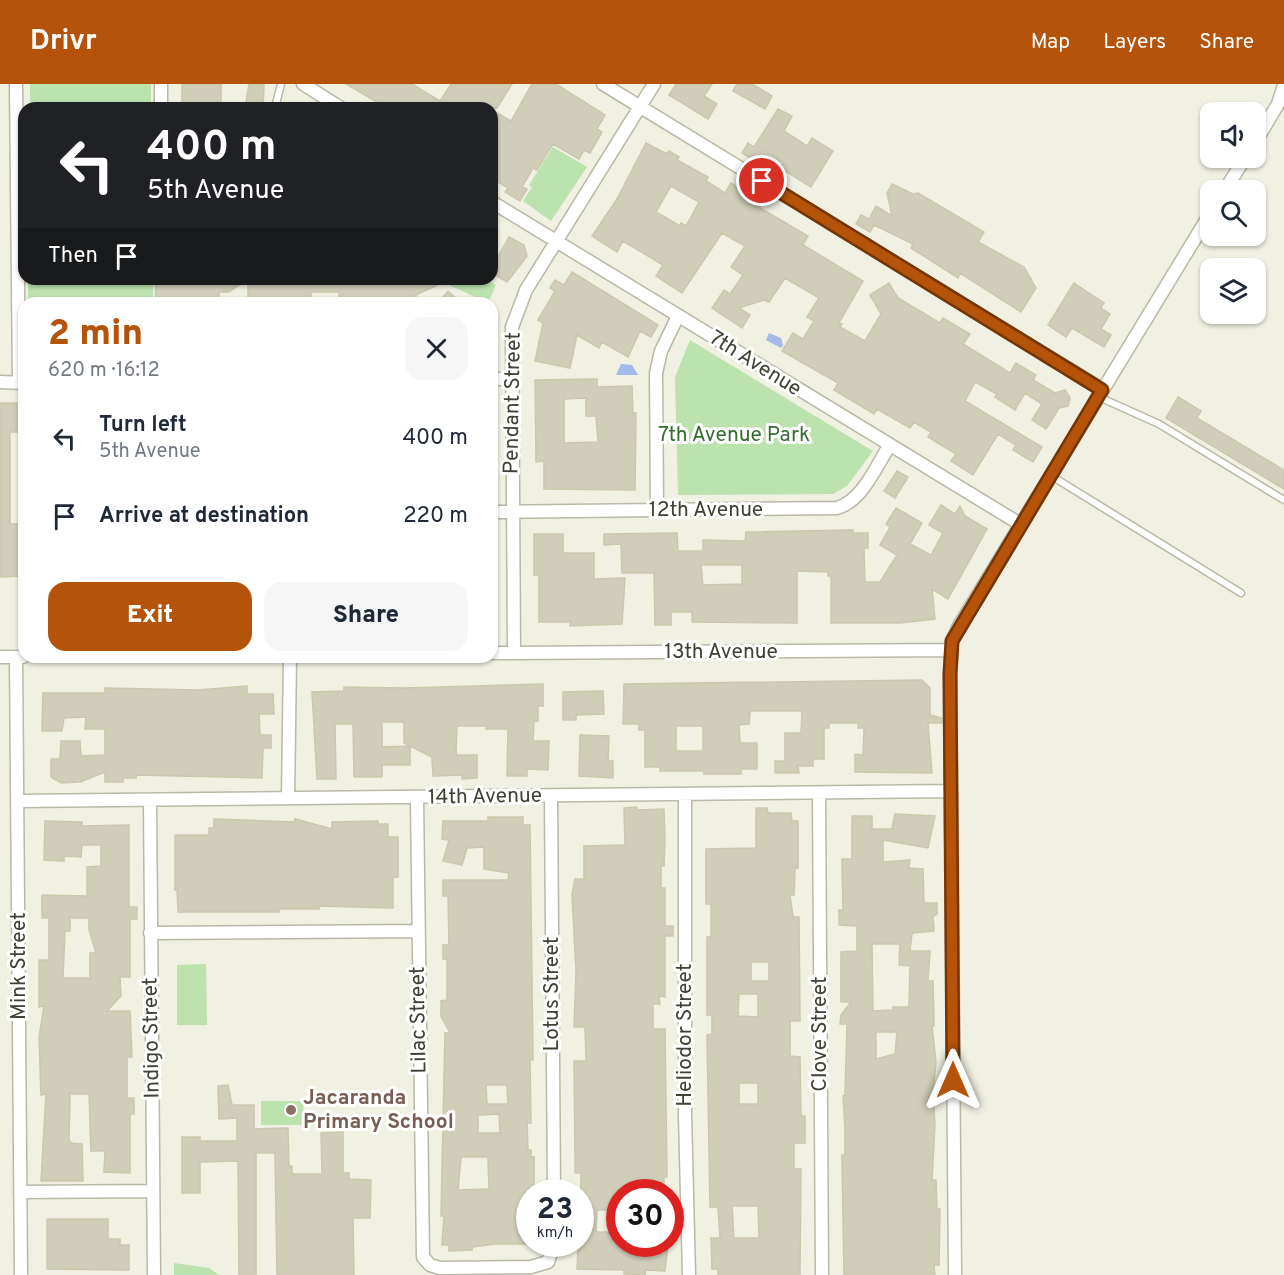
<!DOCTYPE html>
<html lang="en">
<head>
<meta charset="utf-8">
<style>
  body { margin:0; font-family:Overpass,sans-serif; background:#f6f6f7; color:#1f2937; height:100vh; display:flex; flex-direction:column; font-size:22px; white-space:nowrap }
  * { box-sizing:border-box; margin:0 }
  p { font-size:20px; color:#747a83 }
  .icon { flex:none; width:33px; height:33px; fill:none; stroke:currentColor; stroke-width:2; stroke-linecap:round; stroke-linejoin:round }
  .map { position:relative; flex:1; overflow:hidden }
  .sheet { position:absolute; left:18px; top:213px; width:480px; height:366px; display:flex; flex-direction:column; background:#fff; border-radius:18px; box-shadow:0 2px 4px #0004 }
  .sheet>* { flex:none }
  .top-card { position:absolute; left:18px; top:18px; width:480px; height:183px; border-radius:18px; box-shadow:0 2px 4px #0004; background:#202124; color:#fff; overflow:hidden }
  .buttons { position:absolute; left:1200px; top:18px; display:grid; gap:12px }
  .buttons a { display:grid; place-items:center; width:66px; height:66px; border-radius:12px; background:#fff; box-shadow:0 2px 4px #0004; font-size:30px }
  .speed { position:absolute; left:516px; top:1095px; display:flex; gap:12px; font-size:30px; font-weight:700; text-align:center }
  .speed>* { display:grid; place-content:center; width:78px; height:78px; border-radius:50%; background:#fff; box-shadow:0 2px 4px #0004; line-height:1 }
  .speed small { font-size:15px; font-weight:400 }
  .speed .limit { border:9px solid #d22; background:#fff; color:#111 }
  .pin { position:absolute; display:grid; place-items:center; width:51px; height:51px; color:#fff; margin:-26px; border:3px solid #fff; border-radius:50%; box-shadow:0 2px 6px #0007 }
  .me { position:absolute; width:66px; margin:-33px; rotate:0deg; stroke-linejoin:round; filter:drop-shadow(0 0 4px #0008) }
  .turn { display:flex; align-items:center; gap:21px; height:126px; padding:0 30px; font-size:27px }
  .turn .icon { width:78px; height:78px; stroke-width:2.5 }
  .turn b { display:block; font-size:42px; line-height:51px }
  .then { display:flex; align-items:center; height:57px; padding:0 30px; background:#0003; gap:12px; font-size:22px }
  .round { display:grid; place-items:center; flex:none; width:63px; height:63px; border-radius:18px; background:#f6f6f7 }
  .head { display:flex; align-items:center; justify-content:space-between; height:102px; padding:0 30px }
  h1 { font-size:36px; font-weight:800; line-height:45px; color:#b45309 }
  .cta { display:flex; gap:12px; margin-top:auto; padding:12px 30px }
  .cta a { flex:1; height:69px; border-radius:18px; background:#b45309; color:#fff; font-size:24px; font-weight:800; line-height:69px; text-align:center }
  .cta a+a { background:#f6f6f7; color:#1f2937 }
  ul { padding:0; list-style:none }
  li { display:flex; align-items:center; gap:18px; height:78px; padding:0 30px }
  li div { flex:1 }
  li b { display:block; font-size:22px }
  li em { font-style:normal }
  header { display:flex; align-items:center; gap:36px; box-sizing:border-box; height:84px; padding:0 30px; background:#b45309; color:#fff }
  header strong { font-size:28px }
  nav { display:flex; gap:33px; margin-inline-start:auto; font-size:21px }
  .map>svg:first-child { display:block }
  .green { fill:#bce2ae }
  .water { fill:#a3b9e9 }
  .building { fill:#d0ceb9; stroke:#cbc7ad; stroke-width:1.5; fill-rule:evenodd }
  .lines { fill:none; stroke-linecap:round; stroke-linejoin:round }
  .service-casing { stroke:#bab9a7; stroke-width:9 }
  .minor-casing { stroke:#bab9a7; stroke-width:15 }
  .service { stroke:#fff; stroke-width:6 }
  .minor { stroke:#fff; stroke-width:12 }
  .route-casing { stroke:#753606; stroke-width:15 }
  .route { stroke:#b45309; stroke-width:10 }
  .education-dot { fill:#8d6e63; stroke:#fff; stroke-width:2 }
  .labels { text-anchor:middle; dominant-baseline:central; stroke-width:6; stroke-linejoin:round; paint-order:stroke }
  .street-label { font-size:21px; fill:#414034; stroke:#fff }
  .park-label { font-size:21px; fill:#336d2d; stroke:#fff }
  .education-label { font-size:21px; font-weight:bold; fill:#785e54; stroke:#fff; text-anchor:start }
</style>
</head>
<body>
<header>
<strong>Drivr</strong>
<nav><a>Map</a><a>Layers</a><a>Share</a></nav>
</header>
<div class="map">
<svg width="1284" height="1191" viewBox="0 0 1284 1191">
  <rect width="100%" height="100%" fill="#f0f0e3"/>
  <path class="green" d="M 30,0 L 151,0 L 151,24 L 30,24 Z
    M 553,63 L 587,83 L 551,137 L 523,117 L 532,103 L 529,101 Z
    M 28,195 L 153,195 L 153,219 L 28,219 Z
    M 451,195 L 484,195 L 496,201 L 488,219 L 449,201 Z
    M 690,256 L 873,367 L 847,402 L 833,410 L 678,411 L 675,293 Z
    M 206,880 L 207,941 L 177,941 L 177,881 Z
    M 261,1017 L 303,1017 L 304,1041 L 261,1041 Z
    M 174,1179 L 209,1184 L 219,1191 L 174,1191 Z"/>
  <path class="water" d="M 769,249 L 781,254 L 783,261 L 781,264 L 766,256 Z
    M 621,280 L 632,281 L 638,291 L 616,291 Z"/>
  <path class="building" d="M 182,0 L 221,0 L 221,24 L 182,24 Z
    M 249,0 L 264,0 L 263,24 L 245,24 Z
    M 346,0 L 412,0 L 440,17 L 451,0 L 512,0 L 497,24 L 387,24 Z
    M 532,0 L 556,0 L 605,31 L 597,45 L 602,48 L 590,69 L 584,66 L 579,75 L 553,60 L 537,86 L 533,84 L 522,103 L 527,105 L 520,117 L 505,108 L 508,104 L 492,94 L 492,26 L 511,37 Z
    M 676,0 L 712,0 L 704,12 L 717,20 L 708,35 L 669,11 Z
    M 737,0 L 752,0 L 772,12 L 765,25 L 733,7 Z
    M 778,25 L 792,32 L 784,47 L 807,62 L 812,54 L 833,67 L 811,103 L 766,75 L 762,81 L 742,69 L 748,59 L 754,63 Z
    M 646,59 L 667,70 L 669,67 L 679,73 L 677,76 L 708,93 L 706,97 L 725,109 L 731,99 L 742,106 L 740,109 L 760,121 L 760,124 L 808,152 L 803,161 L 863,197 L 839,239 L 842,240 L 840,243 L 865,257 L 881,230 L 870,211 L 889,199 L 898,214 L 940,239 L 943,234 L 970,250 L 963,260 L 1010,289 L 1016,279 L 1036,291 L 1033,296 L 1055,309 L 1065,306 L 1070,314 L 1068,322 L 1059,324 L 1046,345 L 1032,336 L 1042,320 L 1025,309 L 1015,326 L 995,313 L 997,310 L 975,298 L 965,317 L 1042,363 L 1033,378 L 1013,366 L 1016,361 L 998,350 L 973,391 L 951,377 L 956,370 L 928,353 L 931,348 L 914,338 L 910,344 L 877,325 L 874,330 L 834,306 L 838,299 L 782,267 L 793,249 L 803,255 L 814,237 L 807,233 L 819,214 L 785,194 L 769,218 L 764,216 L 739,224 L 750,231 L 742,244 L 712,224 L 724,206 L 730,210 L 743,191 L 731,183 L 745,162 L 722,149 L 682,209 L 656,192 L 663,181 L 623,157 L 617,168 L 592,152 L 617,115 ZM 671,102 L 699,118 L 686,142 L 681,139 L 680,142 L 656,128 Z
    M 892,100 L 913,110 L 918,109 L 984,148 L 978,158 L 1024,183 L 1036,204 L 1021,228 L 960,189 L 958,194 L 911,164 L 913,160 L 874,141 L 870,148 L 856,140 L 861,131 L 869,135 L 876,122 L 892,132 L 887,109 Z
    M 509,153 L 524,161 L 527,172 L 507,198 L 492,189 L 492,169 L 498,173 Z
    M 572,188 L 658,241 L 651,253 L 640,247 L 628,273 L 602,258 L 599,264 L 577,251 L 570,284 L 535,277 L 543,239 L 538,236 L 555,207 L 550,204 L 555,196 L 564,201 Z
    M 155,195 L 422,196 L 450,195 L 416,211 L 416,215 L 380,214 L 380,219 L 339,219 L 339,208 L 311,208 L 311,218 L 248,215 L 248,195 L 229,208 L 219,208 L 219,219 L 156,219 Z
    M 1074,199 L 1104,219 L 1101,224 L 1110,230 L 1101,245 L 1111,251 L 1104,263 L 1072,244 L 1066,253 L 1048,241 Z
    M 448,207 L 461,219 L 438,219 Z
    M 597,295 L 597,303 L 632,302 L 633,329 L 636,329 L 635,406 L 544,405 L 544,377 L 536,378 L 535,296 ZM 586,314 L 586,332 L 596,332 L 598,358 L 564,359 L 564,315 Z
    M 1178,313 L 1201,327 L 1197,334 L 1284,386 L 1284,405 L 1166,334 Z
    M 0,319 L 24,319 L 24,348 L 10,348 L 10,440 L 24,440 L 24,492 L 0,493 Z
    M 897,387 L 908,393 L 895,414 L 884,407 Z
    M 941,421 L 955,430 L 960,422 L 965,432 L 987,445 L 948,515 L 932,505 L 935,535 L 900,539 L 831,539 L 831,492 L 828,492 L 828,488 L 797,487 L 797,539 L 692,538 L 692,528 L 671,528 L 671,541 L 655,541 L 654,489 L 622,489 L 621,460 L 604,461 L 604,450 L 677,449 L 678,467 L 703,467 L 703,456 L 745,457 L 746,448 L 853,446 L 853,449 L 868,449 L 868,464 L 864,464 L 865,498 L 880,498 L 897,471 L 880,461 L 890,443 L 886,440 L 896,424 L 922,439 L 910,460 L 931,471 L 943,449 L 929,441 ZM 701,481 L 742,481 L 742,500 L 703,501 Z
    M 534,450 L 563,450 L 563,469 L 594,469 L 594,495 L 625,494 L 622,540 L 570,542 L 570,538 L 539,538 L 539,491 L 534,491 Z
    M 922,596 L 930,604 L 930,631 L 942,634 L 942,639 L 928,639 L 932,689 L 855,688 L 855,670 L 863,671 L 864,644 L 858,644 L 858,639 L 829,639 L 829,644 L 824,644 L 824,675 L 813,675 L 813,682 L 798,682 L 799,689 L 775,689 L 775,677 L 785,677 L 785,649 L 801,649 L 802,627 L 750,627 L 749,640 L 739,641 L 740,659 L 757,659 L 757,685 L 741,685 L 741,690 L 704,690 L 704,687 L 660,687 L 660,683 L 645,683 L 645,646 L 639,646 L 639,640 L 623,640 L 624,600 ZM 676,642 L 703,642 L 703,667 L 676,667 Z
    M 543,600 L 543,622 L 538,622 L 538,637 L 534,637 L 533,657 L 549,657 L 548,686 L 527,685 L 527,692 L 507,692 L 508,645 L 486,645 L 486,642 L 457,642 L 456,671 L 477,671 L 477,694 L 462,695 L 462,691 L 433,692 L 432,673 L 404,659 L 404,638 L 382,638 L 382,663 L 410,662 L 410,681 L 382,681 L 382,693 L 354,693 L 353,640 L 335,640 L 336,695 L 317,695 L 312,608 L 344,607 L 344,603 L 404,604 Z
    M 247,602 L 247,610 L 273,610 L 274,630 L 259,630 L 260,651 L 271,651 L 271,664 L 263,664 L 262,694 L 136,691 L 136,694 L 123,694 L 123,698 L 105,698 L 105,688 L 80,698 L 61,699 L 51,693 L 51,675 L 60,675 L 61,657 L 80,657 L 81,672 L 105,671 L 105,648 L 104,645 L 85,645 L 86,633 L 64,634 L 62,647 L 42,647 L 43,609 L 105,609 L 105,604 L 198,606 Z
    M 603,607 L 604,630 L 576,631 L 576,636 L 563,636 L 563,608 Z
    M 580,651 L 609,652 L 608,677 L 613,677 L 613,694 L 579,692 Z
    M 637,723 L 637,726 L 664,725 L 665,756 L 664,782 L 661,782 L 661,804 L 665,804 L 665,842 L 673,842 L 673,852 L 665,852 L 665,913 L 659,912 L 660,920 L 653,920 L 653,945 L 665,945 L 667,1093 L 664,1093 L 664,1108 L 617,1108 L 617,1126 L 597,1126 L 596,1148 L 620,1148 L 620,1160 L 668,1160 L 665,1187 L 646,1186 L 645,1191 L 624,1190 L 624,1186 L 577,1185 L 578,1162 L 580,1162 L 581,1089 L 575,1089 L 575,1074 L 574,977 L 586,977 L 585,943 L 574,943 L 576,888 L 572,811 L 575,795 L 584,795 L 584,762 L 625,761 L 624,724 Z
    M 756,724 L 767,724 L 768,729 L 791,729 L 792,737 L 798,737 L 798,784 L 795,784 L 794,811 L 790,811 L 793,833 L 799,833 L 800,937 L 790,937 L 790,972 L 800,973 L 801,1032 L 805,1032 L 805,1059 L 794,1059 L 794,1085 L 801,1085 L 800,1191 L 718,1191 L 718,1185 L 712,1185 L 711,1154 L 720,1154 L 718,1123 L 710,1123 L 707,951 L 712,950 L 712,931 L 707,931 L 707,853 L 711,853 L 711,820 L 706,820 L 706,765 L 756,764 ZM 751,878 L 769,878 L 769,897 L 751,897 ZM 739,910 L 758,910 L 758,933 L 738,932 ZM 739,999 L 758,999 L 758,1020 L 739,1020 ZM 732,1122 L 758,1122 L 759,1154 L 734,1154 Z
    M 895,730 L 935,732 L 928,764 L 883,756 L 883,778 L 910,776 L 909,784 L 923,785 L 924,819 L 937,819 L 937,830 L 933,833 L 934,847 L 912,849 L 910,867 L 930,867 L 928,897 L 933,897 L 934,942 L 932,942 L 936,978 L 933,1007 L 935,1041 L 932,1096 L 936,1096 L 937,1125 L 940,1125 L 939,1181 L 934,1181 L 935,1191 L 844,1191 L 842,1071 L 845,1071 L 845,1045 L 843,1012 L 845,1011 L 847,940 L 840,940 L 841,931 L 851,918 L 841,918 L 841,868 L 857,867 L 857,842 L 839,841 L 839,826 L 843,826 L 842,775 L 852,775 L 852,732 L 872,732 L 872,745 L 892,745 ZM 872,860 L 900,860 L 899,881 L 910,882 L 909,923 L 893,923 L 893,926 L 873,927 ZM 876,948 L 897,948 L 895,970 L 876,975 Z
    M 488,733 L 523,733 L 523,741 L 530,741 L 533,976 L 530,976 L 531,1039 L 527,1039 L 528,1066 L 531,1066 L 531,1073 L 534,1073 L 534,1104 L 530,1104 L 530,1160 L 495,1160 L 472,1163 L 472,1166 L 449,1167 L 449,1161 L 442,1161 L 444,1132 L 441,1132 L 445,949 L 450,949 L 441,932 L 441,917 L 447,916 L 447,875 L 443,875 L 443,861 L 449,861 L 448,812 L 443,812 L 443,796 L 508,796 L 509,789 L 484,785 L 484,763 L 467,764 L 462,781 L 443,777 L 449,756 L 442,755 L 443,737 L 488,737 ZM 486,1001 L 507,1001 L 508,1020 L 487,1020 ZM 499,1030 L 500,1049 L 478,1049 L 478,1031 ZM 461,1073 L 488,1073 L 489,1105 L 458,1106 Z
    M 214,735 L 294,738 L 295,735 L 332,745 L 332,738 L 378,737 L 378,740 L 388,740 L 388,753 L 398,753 L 398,793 L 393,793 L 393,824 L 319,822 L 319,825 L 279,825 L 279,828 L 178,828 L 177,806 L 175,806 L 175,751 L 209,751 L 209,744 L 214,744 Z
    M 45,737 L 82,738 L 82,742 L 129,741 L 129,823 L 137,823 L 137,835 L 130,835 L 130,893 L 120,893 L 121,912 L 107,927 L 130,927 L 132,973 L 127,973 L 127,1014 L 134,1014 L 134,1030 L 130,1030 L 130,1089 L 104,1088 L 105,1067 L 91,1067 L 89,1010 L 70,1010 L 69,1055 L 71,1059 L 82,1060 L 83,1097 L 41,1097 L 46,1010 L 41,1011 L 39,953 L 44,922 L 39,923 L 39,876 L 49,876 L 49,834 L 42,834 L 42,811 L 87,812 L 87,783 L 101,782 L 101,761 L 82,761 L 81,773 L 64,772 L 64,777 L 44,776 ZM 70,834 L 89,834 L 89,846 L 96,869 L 90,869 L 90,894 L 63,894 L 65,847 L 70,847 Z
    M 228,1001 L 232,1021 L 254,1021 L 254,1045 L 288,1044 L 289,1082 L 292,1082 L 292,1090 L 322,1090 L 321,1049 L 343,1048 L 343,1089 L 349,1089 L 349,1095 L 371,1096 L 370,1134 L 353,1134 L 354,1191 L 277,1191 L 275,1069 L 256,1069 L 256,1191 L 239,1191 L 238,1077 L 200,1078 L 200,1109 L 182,1109 L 182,1053 L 200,1053 L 200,1057 L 237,1057 L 237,1034 L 219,1035 L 218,1002 Z
    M 47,1135 L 108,1135 L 108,1155 L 120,1155 L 120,1161 L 129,1161 L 129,1186 L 47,1185 Z"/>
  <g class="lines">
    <defs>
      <path id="service" d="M 275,24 L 281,0
        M 1099,313 L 1159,340 L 1284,416
        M 1050,391 L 1241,509"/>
      <path id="minor" d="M 16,0 L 19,299
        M 161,0 L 161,24
        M 303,0 L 341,24
        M 603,0 L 1103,306
        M 1256,57 L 1278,20 L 1284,1
        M 1225,106 L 1245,74
        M 492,118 L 1020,440
        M 492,295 L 511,295
        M 0,298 L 24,299
        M 657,426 L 656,289 L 661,267 L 678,232
        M 492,428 L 837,424 C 862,417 876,383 889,362
        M 492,569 L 951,566
        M 514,569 L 512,243 L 526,206 L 654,0
        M 0,573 L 23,573
        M 16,573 L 21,1191
        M 819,709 L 822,1191
        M 685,711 L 685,1031 L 689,1191
        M 551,712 L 554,1108
        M 288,714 L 290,573
        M 417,714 L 423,1173 L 430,1181 L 440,1184 L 531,1183 L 548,1178 L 554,1160
        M 18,717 L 951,707
        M 150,717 L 154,1191
        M 150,849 L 418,847
        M 20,1108 L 153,1107
        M 955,1191 L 950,590 L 952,557 L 959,542 L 1210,130"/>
    </defs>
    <use href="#service" class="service-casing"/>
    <use href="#minor" class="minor-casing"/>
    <use href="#service" class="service"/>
    <use href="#minor" class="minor"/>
  </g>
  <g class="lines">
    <defs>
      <path id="route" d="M 762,97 L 1102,306 L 952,557 L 950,590 L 953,996"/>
    </defs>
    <use href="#route" class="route-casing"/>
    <use href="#route" class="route"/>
  </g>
  <circle class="education-dot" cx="291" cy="1026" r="6"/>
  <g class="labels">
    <g class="street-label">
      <text transform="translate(755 280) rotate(32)">7th Avenue</text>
      <text transform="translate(513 319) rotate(-89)">Pendant Street</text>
      <text x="706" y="426">12th Avenue</text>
      <text x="721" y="568">13th Avenue</text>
      <text transform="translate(485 713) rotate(-1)">14th Avenue</text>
      <text transform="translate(19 882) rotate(-90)">Mink Street</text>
      <text transform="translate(552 910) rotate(-90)">Lotus Street</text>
      <text transform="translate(419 936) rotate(-91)">Lilac Street</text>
      <text transform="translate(820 950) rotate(-90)">Clove Street</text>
      <text transform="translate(685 951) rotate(-90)">Heliodor Street</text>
      <text transform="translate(152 954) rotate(-91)">Indigo Street</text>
    </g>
    <g class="park-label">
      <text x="734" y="351">7th Avenue Park</text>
    </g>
    <g class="education-label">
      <text x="303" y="1014">Jacaranda<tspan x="303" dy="24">Primary School</tspan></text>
    </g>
  </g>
</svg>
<div class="buttons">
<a><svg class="icon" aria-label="sound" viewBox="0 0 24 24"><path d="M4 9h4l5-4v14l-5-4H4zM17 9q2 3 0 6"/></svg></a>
<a><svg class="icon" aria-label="search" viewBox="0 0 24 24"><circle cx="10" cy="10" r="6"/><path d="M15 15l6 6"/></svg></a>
<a><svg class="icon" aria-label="layers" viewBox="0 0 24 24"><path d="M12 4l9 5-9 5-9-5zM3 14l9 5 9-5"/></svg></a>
</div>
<div class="speed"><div>23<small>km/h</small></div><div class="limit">30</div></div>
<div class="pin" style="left:762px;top:97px;background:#d93025"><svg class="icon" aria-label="arrive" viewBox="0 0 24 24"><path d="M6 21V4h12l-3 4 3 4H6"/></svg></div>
<svg class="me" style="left:953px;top:996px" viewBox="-20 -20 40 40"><path d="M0-17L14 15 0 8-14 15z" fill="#b45309" stroke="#fff" stroke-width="4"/></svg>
<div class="top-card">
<div class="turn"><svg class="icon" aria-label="left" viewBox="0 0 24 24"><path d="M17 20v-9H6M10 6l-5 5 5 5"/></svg><div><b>400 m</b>5th Avenue</div></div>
<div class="then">Then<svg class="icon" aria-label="arrive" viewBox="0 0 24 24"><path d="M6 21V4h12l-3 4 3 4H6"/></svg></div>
</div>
<section class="sheet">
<div class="head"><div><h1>2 min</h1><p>620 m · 16:12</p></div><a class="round"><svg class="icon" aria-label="close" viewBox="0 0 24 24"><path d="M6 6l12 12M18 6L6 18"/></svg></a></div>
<ul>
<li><svg class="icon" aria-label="left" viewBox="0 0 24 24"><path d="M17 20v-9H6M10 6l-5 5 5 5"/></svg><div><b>Turn left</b><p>5th Avenue</p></div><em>400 m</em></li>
<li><svg class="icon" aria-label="arrive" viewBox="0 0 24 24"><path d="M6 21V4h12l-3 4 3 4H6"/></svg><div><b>Arrive at destination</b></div><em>220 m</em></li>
</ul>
<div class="cta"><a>Exit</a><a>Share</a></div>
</section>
</div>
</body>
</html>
